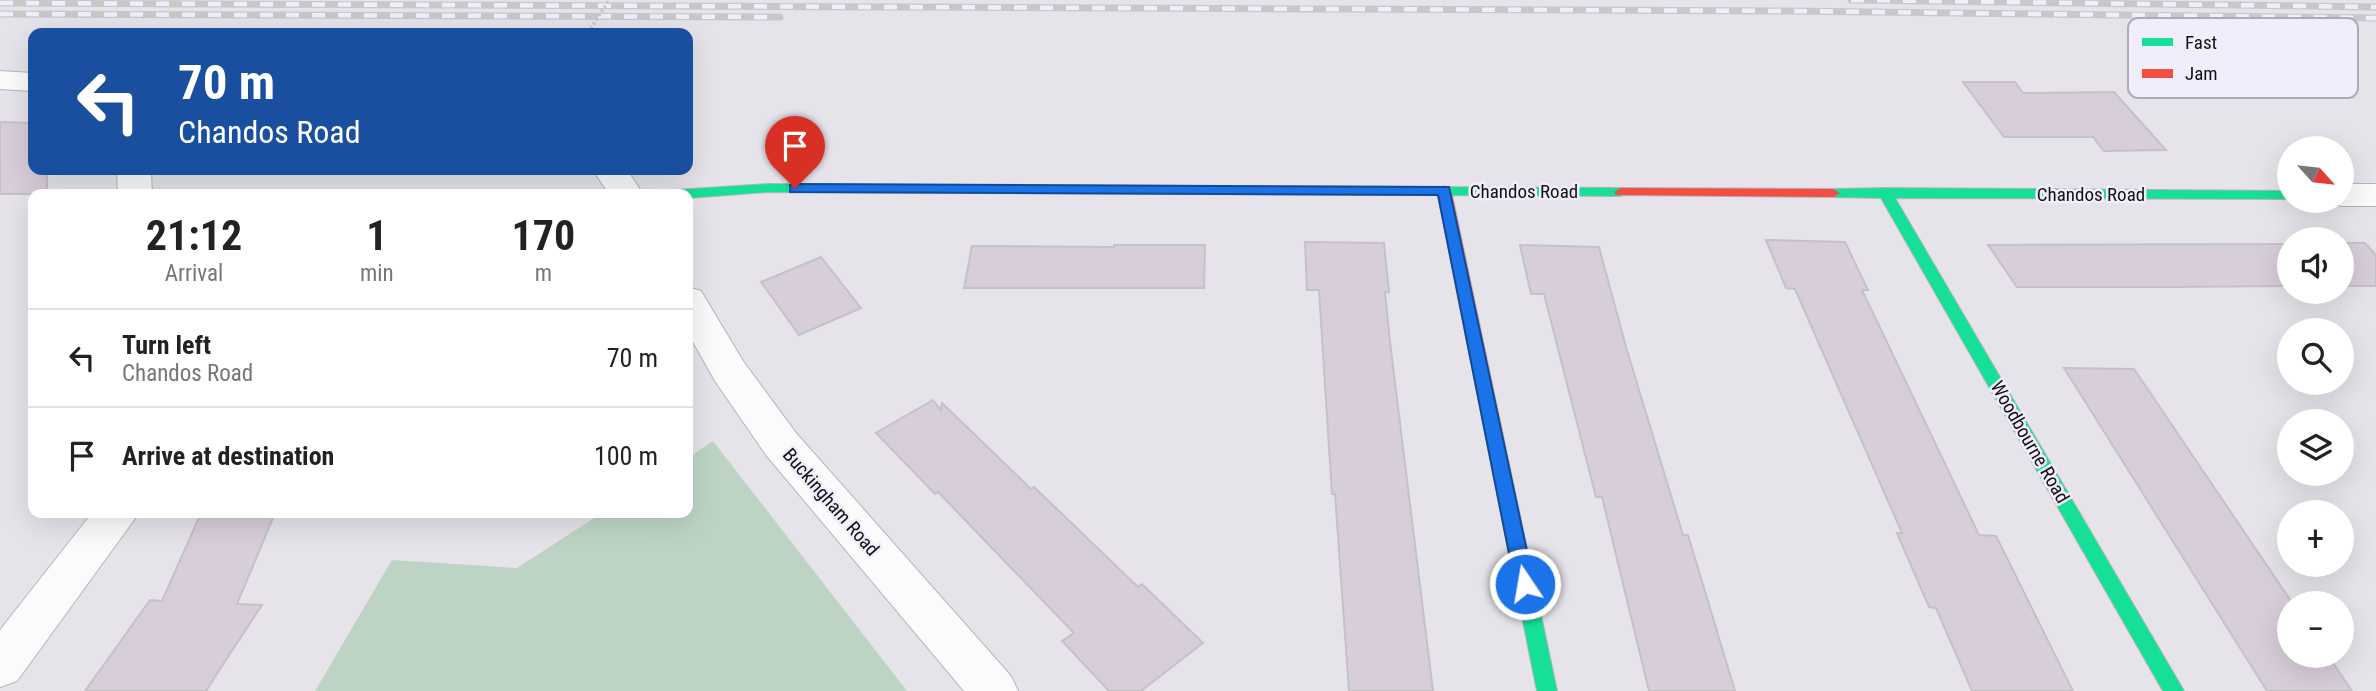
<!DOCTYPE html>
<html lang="en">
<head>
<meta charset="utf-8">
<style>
  body { margin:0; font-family:"Roboto Condensed",sans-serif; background:#f2f2f2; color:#222; height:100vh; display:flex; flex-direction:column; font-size:26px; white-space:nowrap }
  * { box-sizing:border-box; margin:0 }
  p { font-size:23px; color:#767676 }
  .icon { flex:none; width:38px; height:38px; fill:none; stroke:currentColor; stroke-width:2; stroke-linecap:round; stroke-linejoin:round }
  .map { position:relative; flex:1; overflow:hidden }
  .panel { position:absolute; left:28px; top:189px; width:665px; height:329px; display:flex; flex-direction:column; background:#fff; border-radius:14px; box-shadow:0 7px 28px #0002 }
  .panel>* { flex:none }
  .hud { position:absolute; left:28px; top:28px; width:665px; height:147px; border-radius:14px; box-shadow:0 7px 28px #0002; background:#1a4fa0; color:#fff; overflow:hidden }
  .needle { width:46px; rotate:117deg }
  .fabs { position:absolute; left:2277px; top:136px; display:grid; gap:14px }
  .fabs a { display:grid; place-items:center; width:77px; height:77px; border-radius:50%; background:#fff; box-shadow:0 7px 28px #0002; font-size:35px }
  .pin { position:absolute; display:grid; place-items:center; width:60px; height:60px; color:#fff; margin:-72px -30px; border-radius:50% 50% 50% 0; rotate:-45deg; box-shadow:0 0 7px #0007 }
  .pin .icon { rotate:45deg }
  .me { position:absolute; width:77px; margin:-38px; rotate:348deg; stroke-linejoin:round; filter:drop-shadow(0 0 5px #0008) }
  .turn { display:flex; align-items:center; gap:24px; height:147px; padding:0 35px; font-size:32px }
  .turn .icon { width:91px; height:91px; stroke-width:2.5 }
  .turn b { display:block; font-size:49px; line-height:60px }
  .eta { display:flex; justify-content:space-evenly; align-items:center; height:119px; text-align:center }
  .eta b { font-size:42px; font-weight:700; line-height:49px }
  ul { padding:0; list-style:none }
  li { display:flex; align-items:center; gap:21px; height:98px; padding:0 35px; border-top:2px solid #e0e0e0 }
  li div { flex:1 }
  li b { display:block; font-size:26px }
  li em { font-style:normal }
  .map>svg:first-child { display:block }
  .green { fill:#bdd4c4 }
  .building { fill:#d8cdda; stroke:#c4c2c6; stroke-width:2 }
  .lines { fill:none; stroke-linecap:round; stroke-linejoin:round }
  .street-casing { stroke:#b6b4b9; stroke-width:2 }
  .fast-casing { stroke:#b6b4b9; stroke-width:2 }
  .jam-casing { stroke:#b6b4b9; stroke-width:2 }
  .street { fill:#fbfbfc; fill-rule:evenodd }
  .fast { fill:#16e098; fill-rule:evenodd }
  .jam { fill:#f24e42; fill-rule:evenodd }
  .rail-casing { stroke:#c8c8ca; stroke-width:7 }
  .rail { stroke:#f2edfb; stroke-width:4.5; stroke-dasharray:13; stroke-linecap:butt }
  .path-bridge { stroke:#c6c5c8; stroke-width:3.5; stroke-dasharray:2.5 2.5; stroke-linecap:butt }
  .route { fill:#1a73e8; stroke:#114b97; stroke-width:2 }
  .labels { text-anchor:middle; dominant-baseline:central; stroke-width:5; stroke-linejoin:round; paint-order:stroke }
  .street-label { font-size:19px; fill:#111014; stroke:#f2edfb }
  .key { fill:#f2edfb; stroke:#aeabb6; stroke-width:2 }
  .key-label { font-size:19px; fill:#111014 }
</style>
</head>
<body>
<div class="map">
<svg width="2376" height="691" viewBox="0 0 2376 691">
  <rect width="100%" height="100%" fill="#e6e4ea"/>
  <path class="green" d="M 713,441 L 907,691 L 315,691 L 392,560 L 517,568 L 602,513 L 688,513 L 688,458 Z"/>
  <path class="building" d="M 1963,82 L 2015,82 L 2023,93 L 2114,92 L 2166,150 L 2104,151 L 2093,137 L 2004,137 Z
    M 0,122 L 33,123 L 33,170 L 47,170 L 47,194 L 0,194 Z
    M 1766,240 L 1845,242 L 1868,290 L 1862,290 L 1979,535 L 1996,536 L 2073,691 L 1972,691 L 1936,608 L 1929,607 L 1897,533 L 1902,533 L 1795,289 L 1786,288 Z
    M 1305,242 L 1384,243 L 1389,292 L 1385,292 L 1390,342 L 1433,691 L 1349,691 L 1335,494 L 1332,494 L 1319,290 L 1307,290 Z
    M 2342,243 L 2365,243 L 2376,255 L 2376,286 L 2342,286 Z
    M 2289,244 L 2289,286 L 2171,287 L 2017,287 L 1988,245 Z
    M 1114,245 L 1205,245 L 1204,288 L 964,288 L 972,246 L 1114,247 Z
    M 1520,245 L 1599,247 L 1626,347 L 1683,535 L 1688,535 L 1735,691 L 1649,691 L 1602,497 L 1596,497 L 1544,294 L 1531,294 Z
    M 821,257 L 861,308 L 799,335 L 761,282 Z
    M 2064,368 L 2134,369 L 2293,604 L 2289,604 L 2289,656 L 2328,656 L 2352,691 L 2267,691 Z
    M 933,400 L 941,410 L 942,403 L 1031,489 L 1034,487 L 1138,587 L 1142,584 L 1203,643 L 1141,691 L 1109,691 L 1062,641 L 1074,633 L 938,492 L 935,494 L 876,433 Z
    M 201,513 L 275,513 L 237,604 L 262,605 L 220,669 L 206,691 L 85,691 L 150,600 L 162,601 Z"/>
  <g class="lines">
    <defs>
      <path id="street" d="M 0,71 L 33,73 L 33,91 L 0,89 Z
        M 117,170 L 151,170 L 152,194 L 118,194 Z
        M 593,170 L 627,170 L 643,194 L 609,194 Z
        M 2342,184 L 2376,184 L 2376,206 L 2342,206 L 2330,203 L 2342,201 Z
        M 688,287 L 701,291 L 743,361 L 796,433 L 1011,676 L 1018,691 L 964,691 L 766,455 L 715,381 L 688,333 Z
        M 92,513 L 139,513 L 17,681 L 0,687 L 0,630 Z"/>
      <path id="fast" d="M 768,184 L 1621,188 L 1628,192 L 1621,196 L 768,192 L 688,198 L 688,194 L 668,194 L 675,190 Z
        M 1885,188 L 2289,191 L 2289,199 L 1895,198 L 2184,691 L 2163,691 L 1881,198 L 1833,197 L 1826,193 L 1833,189 Z
        M 1507,490 L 1513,492 L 1516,497 L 1557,691 L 1537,691 L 1498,497 L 1501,492 Z"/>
      <path id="jam" d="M 1444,186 L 1451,190 L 1516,497 L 1513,502 L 1507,504 L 1501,502 L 1498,497 L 1437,190 Z
        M 1621,188 L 1833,189 L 1840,193 L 1833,197 L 1616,195 L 1614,192 Z"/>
    </defs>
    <use href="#street" class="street-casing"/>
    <use href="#fast" class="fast-casing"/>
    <use href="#jam" class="jam-casing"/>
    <use href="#street" class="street"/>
    <use href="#fast" class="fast"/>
    <use href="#jam" class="jam"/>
    <defs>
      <path id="rail" d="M 1851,0 L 2376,7
        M 0,3 L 1789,11 L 2376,18
        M 0,14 L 780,17"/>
    </defs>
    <use href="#rail" class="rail-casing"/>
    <use href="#rail" class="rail"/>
    <path class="path-bridge" d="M 588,33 L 609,0"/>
  </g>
  <path class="route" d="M 795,184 L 1449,187 L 1534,584 L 1531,589 L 1525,592 L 1518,589 L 1515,584 L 1438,195 L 790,192 L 790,185 Z"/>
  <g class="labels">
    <g class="street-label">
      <text x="1524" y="191">Chandos Road</text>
      <text x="2091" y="194">Chandos Road</text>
      <text transform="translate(2030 442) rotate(60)">Woodbourne Road</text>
      <text transform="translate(831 502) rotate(49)">Buckingham Road</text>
    </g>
  </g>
  <rect x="2128" y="18" width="230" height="80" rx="10" class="key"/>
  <rect x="2142" y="38" width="31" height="8" fill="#16e098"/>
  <rect x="2142" y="69" width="31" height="9" fill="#f24e42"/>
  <g class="key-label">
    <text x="2185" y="49">Fast</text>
    <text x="2185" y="80">Jam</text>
  </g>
</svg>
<div class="fabs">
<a><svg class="needle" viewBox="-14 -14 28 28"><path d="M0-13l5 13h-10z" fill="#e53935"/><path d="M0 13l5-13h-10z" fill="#767676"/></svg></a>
<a><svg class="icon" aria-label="sound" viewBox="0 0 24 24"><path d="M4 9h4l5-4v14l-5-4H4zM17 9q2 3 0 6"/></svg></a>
<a><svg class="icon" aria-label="search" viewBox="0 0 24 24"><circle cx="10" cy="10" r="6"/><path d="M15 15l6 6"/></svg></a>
<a><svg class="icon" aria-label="layers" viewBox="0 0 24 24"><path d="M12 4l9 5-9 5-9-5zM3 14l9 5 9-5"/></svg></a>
<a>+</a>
<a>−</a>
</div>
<div class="pin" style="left:795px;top:188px;background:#d93025"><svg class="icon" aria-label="arrive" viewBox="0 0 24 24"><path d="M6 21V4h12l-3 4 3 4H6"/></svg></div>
<svg class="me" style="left:1525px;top:584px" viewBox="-20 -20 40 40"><circle r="17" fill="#1a73e8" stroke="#fff" stroke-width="3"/><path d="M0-11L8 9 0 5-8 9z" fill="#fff"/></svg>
<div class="hud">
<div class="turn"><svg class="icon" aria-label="left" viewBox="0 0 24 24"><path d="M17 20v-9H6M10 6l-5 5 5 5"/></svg><div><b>70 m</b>Chandos Road</div></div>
</div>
<section class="panel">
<div class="eta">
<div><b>21:12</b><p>Arrival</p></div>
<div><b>1</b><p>min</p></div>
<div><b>170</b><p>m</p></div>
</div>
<ul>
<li><svg class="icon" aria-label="left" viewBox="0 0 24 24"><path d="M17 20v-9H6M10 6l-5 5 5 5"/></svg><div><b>Turn left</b><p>Chandos Road</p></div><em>70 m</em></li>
<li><svg class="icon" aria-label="arrive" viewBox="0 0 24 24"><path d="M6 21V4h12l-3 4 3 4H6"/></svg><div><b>Arrive at destination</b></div><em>100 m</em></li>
</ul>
</section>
</div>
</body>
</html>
